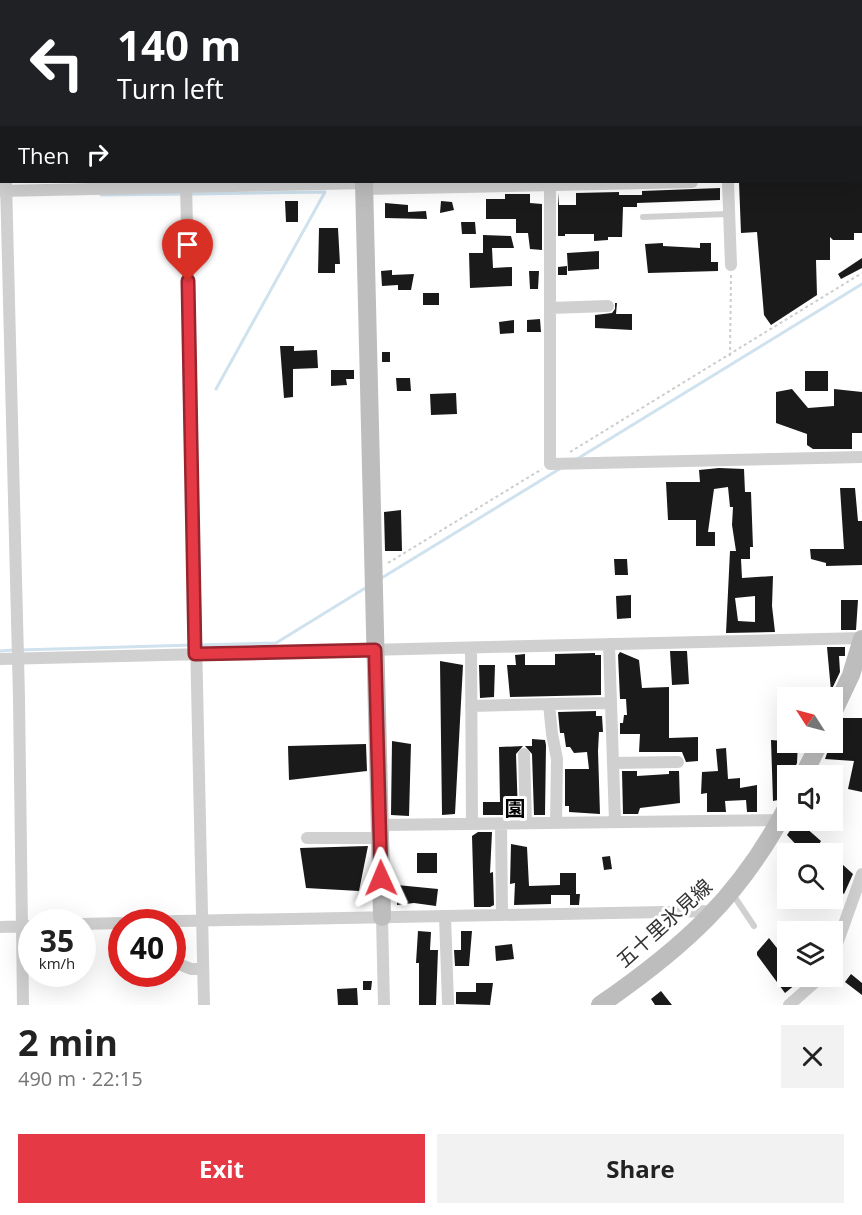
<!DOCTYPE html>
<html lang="en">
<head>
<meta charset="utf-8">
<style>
  body { margin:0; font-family:"Open Sans","Noto Sans JP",sans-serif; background:#f2f2f2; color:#222; height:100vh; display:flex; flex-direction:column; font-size:22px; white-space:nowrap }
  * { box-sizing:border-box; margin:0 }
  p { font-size:20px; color:#767676 }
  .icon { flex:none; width:33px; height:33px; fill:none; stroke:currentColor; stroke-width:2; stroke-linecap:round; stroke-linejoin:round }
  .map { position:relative; height:1005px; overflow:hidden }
  .drawer { display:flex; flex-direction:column; background:#fff; flex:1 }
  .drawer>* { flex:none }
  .top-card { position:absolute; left:0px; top:0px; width:862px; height:183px; box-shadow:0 6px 24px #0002; background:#202124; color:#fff; overflow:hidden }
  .needle { width:39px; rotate:306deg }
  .buttons { position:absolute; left:777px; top:687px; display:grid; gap:12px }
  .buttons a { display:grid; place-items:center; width:66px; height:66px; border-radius:0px; background:#fff; box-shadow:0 6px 24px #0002; font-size:30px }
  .speed { position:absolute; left:18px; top:909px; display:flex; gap:12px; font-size:30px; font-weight:700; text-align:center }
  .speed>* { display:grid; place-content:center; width:78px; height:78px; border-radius:50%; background:#fff; box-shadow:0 6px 24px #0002; line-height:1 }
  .speed small { font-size:15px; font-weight:400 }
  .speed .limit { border:9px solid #d22; background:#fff; color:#111 }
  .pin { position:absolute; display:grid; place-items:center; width:51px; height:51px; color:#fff; margin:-62px -26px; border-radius:50% 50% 50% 0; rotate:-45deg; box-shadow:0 0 6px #0007 }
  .pin .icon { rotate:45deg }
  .me { position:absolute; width:66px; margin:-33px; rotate:359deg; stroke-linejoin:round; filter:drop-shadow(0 0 4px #0008) }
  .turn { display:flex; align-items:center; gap:21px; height:126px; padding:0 18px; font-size:27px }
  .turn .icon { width:78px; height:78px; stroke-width:2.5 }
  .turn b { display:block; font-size:42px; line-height:51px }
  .then { display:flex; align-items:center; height:57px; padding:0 18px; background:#0003; gap:12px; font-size:22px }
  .round { display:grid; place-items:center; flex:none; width:63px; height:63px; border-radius:0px; background:#f2f2f2 }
  .head { display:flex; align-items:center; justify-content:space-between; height:102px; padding:0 18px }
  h1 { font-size:36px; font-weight:700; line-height:45px }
  .action { display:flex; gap:12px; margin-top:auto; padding:12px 18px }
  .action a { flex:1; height:69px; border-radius:0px; background:#e63946; color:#fff; font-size:24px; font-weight:700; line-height:69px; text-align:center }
  .action a+a { background:#f2f2f2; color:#222 }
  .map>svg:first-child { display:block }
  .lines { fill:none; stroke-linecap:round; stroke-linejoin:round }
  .stream { stroke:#cfe2ee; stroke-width:3 }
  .building { fill:#1a1a1a; fill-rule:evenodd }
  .path { stroke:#cdcdcd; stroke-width:2; stroke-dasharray:3 3; stroke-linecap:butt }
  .lane { stroke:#d0d0d0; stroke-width:6 }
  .street { stroke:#d0d0d0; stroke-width:12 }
  .secondary { stroke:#bdbdbd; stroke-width:18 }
  .route-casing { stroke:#96252e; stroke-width:15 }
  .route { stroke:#e63946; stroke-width:10 }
  .labels { text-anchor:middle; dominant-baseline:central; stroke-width:6; stroke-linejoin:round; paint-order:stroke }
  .street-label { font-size:20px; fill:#333; stroke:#fff }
  .neighbourhood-label { font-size:21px; font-weight:bold; fill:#000; stroke:#fff }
</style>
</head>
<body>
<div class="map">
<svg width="862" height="1005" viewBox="0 0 862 1005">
  <rect width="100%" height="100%" fill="#fff"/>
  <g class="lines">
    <path class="stream" d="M 191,194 L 325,192 L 216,389
      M 101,195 L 184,194
      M 577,459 L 862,284
      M 380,579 L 561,468
      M 200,645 L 276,643 L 367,587
      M 20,650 L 193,645
      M 0,651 L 13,650"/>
  </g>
  <path class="building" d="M 739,182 L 862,182 L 862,233 L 854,233 L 854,240 L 833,240 L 830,237 L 830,260 L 816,260 L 817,295 L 771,325 L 764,315 L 757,232 L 741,233 Z
    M 720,188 L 720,200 L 637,203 L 637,207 L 623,207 L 622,237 L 608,237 L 608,240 L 594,241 L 594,234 L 565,234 L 565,236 L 558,236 L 558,193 L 559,205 L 576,205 L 576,193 L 619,192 L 619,195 L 642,195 L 642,191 Z
    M 505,194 L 530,194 L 530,203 L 542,204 L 542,250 L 530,249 L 528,233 L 516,233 L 516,219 L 486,219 L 486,199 L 505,199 Z
    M 285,201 L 298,201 L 298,222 L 286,222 Z
    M 441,201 L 452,202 L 454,210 L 440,213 Z
    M 385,203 L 408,205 L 408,212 L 426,211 L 427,219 L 385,218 Z
    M 461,222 L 475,222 L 476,234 L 462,234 Z
    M 319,228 L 338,228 L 340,264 L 335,264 L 335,273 L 318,273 Z
    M 483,235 L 511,236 L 514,248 L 492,248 L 493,268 L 512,267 L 512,286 L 470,288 L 469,253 L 483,253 Z
    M 663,243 L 663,246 L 700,248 L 700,243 L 711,243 L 711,262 L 718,262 L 718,271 L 648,273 L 645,244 Z
    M 599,251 L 599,269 L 568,271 L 567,253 Z
    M 862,258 L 862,268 L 841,279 L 838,274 Z
    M 567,266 L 567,275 L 558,275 L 558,267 Z
    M 392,270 L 392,275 L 414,274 L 411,290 L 398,290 L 398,285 L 382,286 L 381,271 Z
    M 529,271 L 539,271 L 538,289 L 530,289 Z
    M 423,293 L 439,293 L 439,305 L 423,305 Z
    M 615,303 L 617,303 L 616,314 L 632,314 L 632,330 L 595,328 L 595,315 L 612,313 L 615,309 Z
    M 540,319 L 541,332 L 527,332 L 527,320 Z
    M 514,320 L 514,333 L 500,334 L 499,322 Z
    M 280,346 L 294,346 L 294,351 L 317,350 L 318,368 L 293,369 L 293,397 L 284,398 Z
    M 382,352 L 390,352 L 390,362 L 382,362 Z
    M 331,370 L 354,370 L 354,379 L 346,379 L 347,385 L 331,386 Z
    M 805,371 L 828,371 L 828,391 L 805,391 Z
    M 396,378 L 410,378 L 411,391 L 397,391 Z
    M 792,389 L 808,408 L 834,406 L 834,389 L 862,392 L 862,433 L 852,433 L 852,449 L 813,449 L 807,445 L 807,434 L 776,423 L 776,392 Z
    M 456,393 L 457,414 L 431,415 L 430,394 Z
    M 719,468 L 744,469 L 745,492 L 751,492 L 753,547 L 750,547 L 750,559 L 741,559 L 742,578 L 773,576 L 772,606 L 775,632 L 726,633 L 730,551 L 736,551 L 732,525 L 733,507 L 730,507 L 728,487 L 714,489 L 708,532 L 715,532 L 715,546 L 696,546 L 696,520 L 668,520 L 666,482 L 700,482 L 699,470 ZM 755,596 L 755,622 L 738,621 L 735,598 Z
    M 840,488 L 855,488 L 858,521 L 862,521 L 862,565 L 826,566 L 826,563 L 811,559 L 810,549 L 844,549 Z
    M 401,510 L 402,551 L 385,551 L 384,512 Z
    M 614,559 L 627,559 L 628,575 L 615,575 Z
    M 631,595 L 631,618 L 617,619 L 616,596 Z
    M 841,600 L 858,600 L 856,630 L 841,630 Z
    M 827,647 L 845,647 L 845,656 L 839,656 L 840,672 L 831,691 Z
    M 670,651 L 687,651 L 689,684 L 672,685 Z
    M 620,652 L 639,660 L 642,688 L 669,687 L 669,738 L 698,737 L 698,761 L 686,762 L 682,752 L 639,752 L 640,734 L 620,734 L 620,723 L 623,723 L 624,715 L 627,715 L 626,699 L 620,699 L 618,655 Z
    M 595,653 L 595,655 L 601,655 L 601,695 L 510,697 L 507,665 L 516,665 L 515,655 L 525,654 L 525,665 L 555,665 L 555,654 Z
    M 440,661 L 463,665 L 455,814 L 442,815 Z
    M 479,665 L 495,665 L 494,697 L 480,698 Z
    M 596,711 L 596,716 L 602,716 L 603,732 L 599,732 L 598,751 L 600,814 L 569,812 L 569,806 L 565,806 L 565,769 L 589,769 L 587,752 L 574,753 L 570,747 L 566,747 L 564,733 L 560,733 L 558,712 Z
    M 843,718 L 862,718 L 862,792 L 848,789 L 854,761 L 825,759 L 831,742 L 839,742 L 839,723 Z
    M 532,739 L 545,740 L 546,745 L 545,815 L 534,815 L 532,754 L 525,746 L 532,746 Z
    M 771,740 L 798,742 L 797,763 L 793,772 L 788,770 L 787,794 L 778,800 L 773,801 Z
    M 392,741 L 411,744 L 409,816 L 391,815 Z
    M 366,744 L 367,771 L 289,780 L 288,746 Z
    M 523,746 L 516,754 L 518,815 L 483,815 L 483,802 L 500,802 L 499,747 Z
    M 726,748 L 728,779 L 740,778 L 740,788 L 757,785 L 757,812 L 747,812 L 746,800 L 725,801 L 726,812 L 707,812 L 707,793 L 701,794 L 702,772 L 718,771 L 716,749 Z
    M 622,771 L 637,771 L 637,776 L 669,774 L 669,771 L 679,771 L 680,803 L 640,808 L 638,814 L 623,814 Z
    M 797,820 L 821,841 L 818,846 L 829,854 L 805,854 L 787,835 Z
    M 478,832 L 492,832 L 490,873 L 493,872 L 494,905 L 490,907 L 474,907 L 472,836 Z
    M 511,844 L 527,847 L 529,886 L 560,885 L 560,873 L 576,873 L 576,894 L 580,894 L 579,905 L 570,905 L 570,895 L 551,895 L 551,904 L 514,905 L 515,883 L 510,884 Z
    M 368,846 L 359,891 L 306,888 L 300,848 Z
    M 417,853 L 437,853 L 437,873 L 417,873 Z
    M 832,855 L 853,874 L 844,894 L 832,884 Z
    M 610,856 L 612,869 L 604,870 L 602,857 Z
    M 397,885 L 438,889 L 436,906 L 414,903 L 397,905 Z
    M 418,931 L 431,932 L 430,950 L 438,950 L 436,1005 L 419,1005 L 419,963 L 416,963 Z
    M 461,931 L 472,931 L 469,966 L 455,966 L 454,950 L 461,950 Z
    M 769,938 L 788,962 L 788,976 L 791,976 L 796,984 L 785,993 L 757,955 L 757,952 Z
    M 512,944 L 514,959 L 496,961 L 495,946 Z
    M 851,974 L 862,983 L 862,995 L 845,982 Z
    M 363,981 L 372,981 L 371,990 L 363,990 Z
    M 476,983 L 493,983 L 490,1005 L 456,1004 L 456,992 L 476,992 Z
    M 357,988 L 358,1005 L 338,1005 L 337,989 Z
    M 661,991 L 672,1005 L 655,1005 L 651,999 Z"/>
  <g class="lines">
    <path class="path" d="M 730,356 L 731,275
      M 570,452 L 862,273
      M 388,563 L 542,469"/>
    <path class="lane" d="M 643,217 L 729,214
      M 732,893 L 754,926"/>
    <path class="street" d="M 2,0 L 2,2
      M 182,0 L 182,2
      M 543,0 L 543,2
      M 725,0 L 725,2
      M 861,68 L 862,68
      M 6,182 L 19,698 L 23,1005
      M 186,182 L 204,1005
      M 728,182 L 731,265
      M 550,183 L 550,464 L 862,457
      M 365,189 L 692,182
      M 0,191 L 365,183
      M 550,308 L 608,306
      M 609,644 L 615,822
      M 471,648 L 472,824
      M 0,659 L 862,638
      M 471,706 L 549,704
      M 524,754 L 526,823
      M 613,763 L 678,762
      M 556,823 L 557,759 L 552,734 L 549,704 L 611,703
      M 501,824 L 502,915
      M 380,825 L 780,820
      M 307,838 L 381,838
      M 445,916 L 448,1003
      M 382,917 L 384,1005
      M 127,922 L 717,911
      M 82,924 L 122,923
      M 0,927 L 32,926
      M 832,958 L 862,874
      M 172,961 L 191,969 L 203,969
      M 789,1005 L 822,976"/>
    <path class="secondary" d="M 361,0 L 361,2
      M 364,182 L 382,917
      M 832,715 L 851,675 L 862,639
      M 803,776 L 820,742
      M 600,1005 C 684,947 740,897 788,805"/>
  </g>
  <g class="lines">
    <defs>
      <path id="route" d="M 188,281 L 195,654 L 375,650 L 381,878"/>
    </defs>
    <use href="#route" class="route-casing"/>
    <use href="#route" class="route"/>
  </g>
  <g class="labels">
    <g class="street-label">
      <text transform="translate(664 923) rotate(-42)">五十里氷見線</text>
    </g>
    <g class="neighbourhood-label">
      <text x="515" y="808">園</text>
    </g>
  </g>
</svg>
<div class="buttons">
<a><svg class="needle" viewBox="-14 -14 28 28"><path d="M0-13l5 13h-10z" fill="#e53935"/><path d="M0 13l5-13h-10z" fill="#767676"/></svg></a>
<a><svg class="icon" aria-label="sound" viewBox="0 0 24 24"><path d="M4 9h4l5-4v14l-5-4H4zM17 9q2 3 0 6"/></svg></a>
<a><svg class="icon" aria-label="search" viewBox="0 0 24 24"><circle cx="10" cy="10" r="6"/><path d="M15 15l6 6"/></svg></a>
<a><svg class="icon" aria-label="layers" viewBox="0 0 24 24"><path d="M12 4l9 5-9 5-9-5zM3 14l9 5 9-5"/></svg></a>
</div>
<div class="speed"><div>35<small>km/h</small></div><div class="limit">40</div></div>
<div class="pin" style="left:188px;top:281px;background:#d93025"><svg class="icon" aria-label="arrive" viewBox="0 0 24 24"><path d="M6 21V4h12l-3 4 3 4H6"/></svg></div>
<svg class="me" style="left:381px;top:878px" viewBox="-20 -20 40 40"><path d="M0-17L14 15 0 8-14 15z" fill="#e63946" stroke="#fff" stroke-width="4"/></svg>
<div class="top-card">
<div class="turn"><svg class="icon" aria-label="left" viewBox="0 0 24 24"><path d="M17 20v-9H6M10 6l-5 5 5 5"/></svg><div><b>140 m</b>Turn left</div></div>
<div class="then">Then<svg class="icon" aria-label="right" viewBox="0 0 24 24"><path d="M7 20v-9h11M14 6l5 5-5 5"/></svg></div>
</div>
</div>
<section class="drawer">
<div class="head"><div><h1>2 min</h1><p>490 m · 22:15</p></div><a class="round"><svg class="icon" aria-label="close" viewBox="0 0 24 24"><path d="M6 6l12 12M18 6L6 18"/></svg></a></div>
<div class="action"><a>Exit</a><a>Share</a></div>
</section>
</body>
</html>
